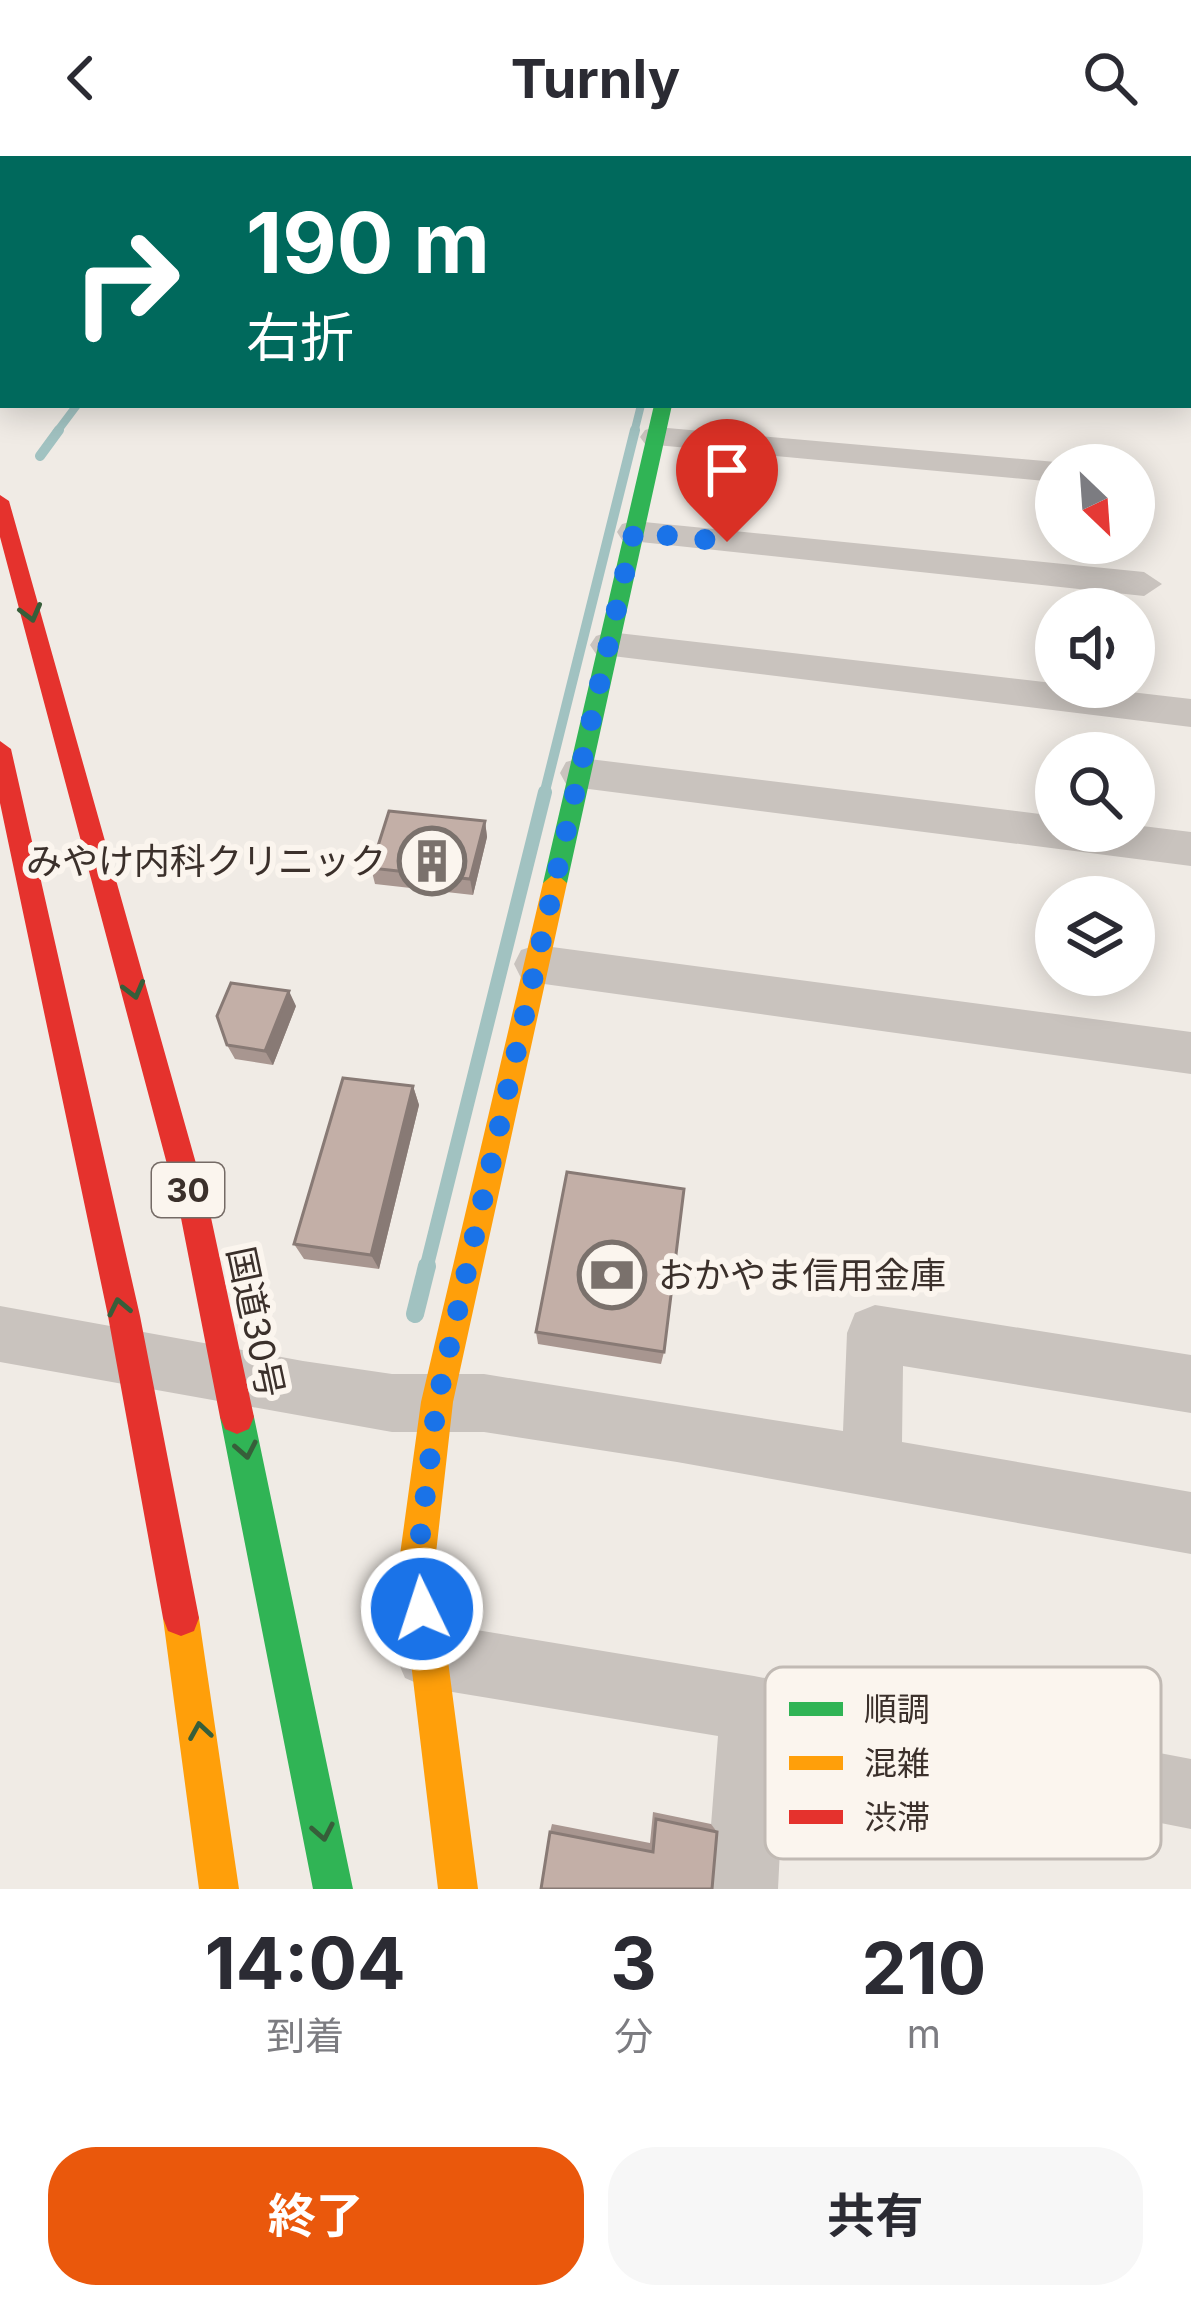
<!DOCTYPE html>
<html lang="ja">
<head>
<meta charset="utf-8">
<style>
  body { margin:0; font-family:Inter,"Noto Sans JP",sans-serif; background:#f7f7f7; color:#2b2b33; height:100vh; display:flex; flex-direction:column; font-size:45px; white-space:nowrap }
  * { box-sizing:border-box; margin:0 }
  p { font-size:39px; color:#7c7c81 }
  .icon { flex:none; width:66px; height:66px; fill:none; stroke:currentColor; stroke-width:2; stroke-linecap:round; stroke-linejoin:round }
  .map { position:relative; height:1733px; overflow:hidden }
  .sheet { display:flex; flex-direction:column; background:#fff; flex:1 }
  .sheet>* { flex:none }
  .top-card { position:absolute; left:0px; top:0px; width:1191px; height:252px; box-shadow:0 6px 30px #0003; background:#00695c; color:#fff; overflow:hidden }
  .needle { width:78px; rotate:155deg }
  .controls { position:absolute; left:1035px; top:288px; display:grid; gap:24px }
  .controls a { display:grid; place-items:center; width:120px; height:120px; border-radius:50%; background:#fff; box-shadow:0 6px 30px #0003; font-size:60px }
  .pin { position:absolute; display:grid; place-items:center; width:102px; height:102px; color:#fff; margin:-123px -51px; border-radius:50% 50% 50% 0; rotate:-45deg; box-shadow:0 0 12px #0007 }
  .pin .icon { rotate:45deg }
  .me { position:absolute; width:132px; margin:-66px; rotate:356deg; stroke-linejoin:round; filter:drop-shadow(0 0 9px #0008) }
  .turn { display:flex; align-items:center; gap:42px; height:252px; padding:0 48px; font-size:54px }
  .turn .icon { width:156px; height:156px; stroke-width:2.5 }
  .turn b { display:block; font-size:84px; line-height:102px }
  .eta { display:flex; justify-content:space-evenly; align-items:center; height:204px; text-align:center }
  .eta b { font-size:72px; font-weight:700; line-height:84px }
  .cta { display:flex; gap:24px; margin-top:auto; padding:24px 48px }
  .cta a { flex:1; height:138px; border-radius:48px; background:#ea580c; color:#fff; font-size:48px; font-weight:700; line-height:138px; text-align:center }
  .cta a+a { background:#f7f7f7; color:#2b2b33 }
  header { display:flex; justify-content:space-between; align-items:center; height:156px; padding:0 48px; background:#fff; font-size:54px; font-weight:700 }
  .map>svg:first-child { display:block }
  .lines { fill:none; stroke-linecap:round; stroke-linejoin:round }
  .stream-far3 { stroke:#a1c2c1; stroke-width:8 }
  .stream-far2 { stroke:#a1c2c1; stroke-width:10 }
  .stream-far1 { stroke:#a1c2c1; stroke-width:14 }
  .stream { stroke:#a1c2c1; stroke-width:18 }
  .street { fill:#c9c3be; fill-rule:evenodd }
  .fast { fill:#30b455; fill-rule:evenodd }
  .slow { fill:#ff9f0a; fill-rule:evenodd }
  .jam { fill:#e5322d; fill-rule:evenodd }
  .wall { fill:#a89690 }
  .shaded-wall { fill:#887a75 }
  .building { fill:#c3afa7; stroke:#887a75; stroke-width:3 }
  .oneway { stroke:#375e3a }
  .route { stroke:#1a73e8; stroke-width:21; stroke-dasharray:0 37.8 }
  .labels { text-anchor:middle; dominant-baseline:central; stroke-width:12; stroke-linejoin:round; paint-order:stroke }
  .shield { fill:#fbf5ee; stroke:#756b66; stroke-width:3 }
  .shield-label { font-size:33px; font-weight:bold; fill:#3b302b }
  .poi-label { font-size:36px; fill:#3b302b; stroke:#fbf5ee; text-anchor:end }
  .street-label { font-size:36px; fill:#3b302b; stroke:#fbf5ee }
  .key { fill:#fbf5ee; stroke:#c1bab4; stroke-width:3 }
  .key-label { font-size:33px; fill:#3b302b }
</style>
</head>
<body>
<header><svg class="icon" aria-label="back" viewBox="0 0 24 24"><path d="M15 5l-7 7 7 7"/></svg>Turnly<svg class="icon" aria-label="search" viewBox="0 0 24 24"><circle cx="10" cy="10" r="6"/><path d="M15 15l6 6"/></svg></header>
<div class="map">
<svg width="1191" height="1733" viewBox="0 0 1191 1733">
  <rect width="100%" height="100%" fill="#f0ebe5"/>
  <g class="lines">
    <path class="stream-far3" d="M 1188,162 L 1191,175
      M 56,277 L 77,249
      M 634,277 L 641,249"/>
    <path class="stream-far2" d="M 40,300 L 59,274
      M 544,639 L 635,274"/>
    <path class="stream-far1" d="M 426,1113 L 545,636"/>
    <path class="stream" d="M 415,1158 L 427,1110"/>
    <path class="street" d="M 1188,80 L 1191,80 L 1191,96 L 1188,96 Z
      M 656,271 L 1056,306 L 1068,309 L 1056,309 L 1056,326 L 645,288 L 640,281 L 645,274 Z
      M 634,365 L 1144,416 L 1162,428 L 1144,440 L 622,384 L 617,376 L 622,368 Z
      M 609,476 L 1191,543 L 1191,571 L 596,498 L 590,489 L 596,480 Z
      M 581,602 L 1056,660 L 1056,675 L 1134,675 L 1134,669 L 1191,676 L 1191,710 L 581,632 L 566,628 L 560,617 L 566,606 Z
      M 537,789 L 1191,876 L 1191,918 L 537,827 L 521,822 L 514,808 L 521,794 Z
      M 875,1149 L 1191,1199 L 1191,1257 L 903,1210 L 902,1286 L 1191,1336 L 1191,1398 L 677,1306 L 484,1276 L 392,1276 L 0,1206 L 0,1150 L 303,1205 L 392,1218 L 484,1218 L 843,1275 L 847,1177 L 855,1157 Z
      M 428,1466 L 754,1520 L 1191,1603 L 1191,1673 L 785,1593 L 778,1733 L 706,1733 L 718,1580 L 428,1532 L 405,1522 L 395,1499 L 405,1476 Z"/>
    <path class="fast" d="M 654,249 L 672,249 L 567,727 L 555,737 L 543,727 Z
      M 237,1244 L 249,1249 L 254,1261 L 353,1733 L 313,1733 L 220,1261 L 225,1249 Z"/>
    <path class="slow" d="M 555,717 L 567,727 L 453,1246 L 435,1406 L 478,1733 L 438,1733 L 399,1406 L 421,1246 L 543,727 Z
      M 181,1444 L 194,1449 L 199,1462 L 239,1733 L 199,1733 L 163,1462 L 168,1449 Z"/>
    <path class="jam" d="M 0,339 L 9,345 L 210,1057 L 254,1261 L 249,1273 L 237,1278 L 225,1273 L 220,1261 L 180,1057 L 0,381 Z
      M 0,585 L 11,593 L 140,1160 L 199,1462 L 194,1475 L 181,1480 L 168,1475 L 163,1462 L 108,1160 L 0,647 Z"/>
  </g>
  <path class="wall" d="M 0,0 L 181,0 L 182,3 L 3,3 L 3,44 L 0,40 Z
    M 0,66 L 3,66 L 3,106 L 0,105 Z
    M 485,665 L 487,681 L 473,739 L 375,728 L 371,712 Z
    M 296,850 L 273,909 L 235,903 L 227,889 Z
    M 413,930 L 419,949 L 379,1113 L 304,1103 L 294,1088 Z
    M 536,1176 L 664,1196 L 661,1208 L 538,1188 Z
    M 653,1656 L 711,1668 L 717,1676 L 712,1733 L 550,1676 L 552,1668 L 650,1687 Z"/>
  <path class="shaded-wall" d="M 163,0 L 181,0 L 182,3 L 160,3 Z
    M 485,665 L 487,681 L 473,739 L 470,723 Z
    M 289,835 L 296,850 L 273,909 L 265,895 Z
    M 413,930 L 419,949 L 379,1113 L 371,1099 Z"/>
  <path class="building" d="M 0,0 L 163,0 L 160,3 L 3,3 L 3,25 L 0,23 Z
    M 0,66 L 3,66 L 3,89 L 0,88 Z
    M 389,655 L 485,665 L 470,723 L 371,712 Z
    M 231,827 L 289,835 L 265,895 L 227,889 L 217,860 Z
    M 343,922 L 413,930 L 371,1099 L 294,1088 Z
    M 567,1016 L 684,1033 L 664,1196 L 536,1176 Z
    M 656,1663 L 717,1676 L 712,1733 L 541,1733 L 550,1676 L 653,1696 Z"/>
  <defs><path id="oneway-chevron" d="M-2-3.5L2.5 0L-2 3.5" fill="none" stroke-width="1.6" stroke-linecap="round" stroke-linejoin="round" transform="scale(3)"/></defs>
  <g class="oneway">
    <use href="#oneway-chevron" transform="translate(31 457) rotate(75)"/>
    <use href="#oneway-chevron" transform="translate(134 834) rotate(75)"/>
    <use href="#oneway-chevron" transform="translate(119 1151) rotate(-102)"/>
    <use href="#oneway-chevron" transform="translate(246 1294) rotate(79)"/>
    <use href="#oneway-chevron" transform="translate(200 1575) rotate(-99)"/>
    <use href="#oneway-chevron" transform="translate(323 1676) rotate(79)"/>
  </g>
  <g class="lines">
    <path class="route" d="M 422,1453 L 417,1406 L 437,1246 L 634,376 L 727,386"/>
  </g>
  <defs>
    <symbol id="building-ring" viewBox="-11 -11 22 22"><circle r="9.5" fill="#fbf5ee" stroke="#7a716c" stroke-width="1.5"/><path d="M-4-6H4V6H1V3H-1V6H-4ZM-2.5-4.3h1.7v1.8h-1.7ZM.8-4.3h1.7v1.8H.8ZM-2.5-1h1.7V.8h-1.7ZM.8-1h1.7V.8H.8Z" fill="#7a716c"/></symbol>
    <symbol id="bank-ring" viewBox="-11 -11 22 22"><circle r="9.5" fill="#fbf5ee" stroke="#7a716c" stroke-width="1.5"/><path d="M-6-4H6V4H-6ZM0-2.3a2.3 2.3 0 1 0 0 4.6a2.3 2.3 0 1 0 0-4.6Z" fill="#7a716c"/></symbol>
  </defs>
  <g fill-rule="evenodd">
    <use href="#building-ring" x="394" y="667" width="76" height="76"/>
    <use href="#bank-ring" x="574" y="1081" width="76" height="76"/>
  </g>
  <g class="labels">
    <rect class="shield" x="152" y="1007" width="72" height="54" rx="9"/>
    <g class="shield-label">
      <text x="188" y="1034">30</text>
    </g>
    <g class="poi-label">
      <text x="386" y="705">みやけ内科クリニック</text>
      <text x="658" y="1119" text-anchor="start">おかやま信用金庫</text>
    </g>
    <g class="street-label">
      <text transform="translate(256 1166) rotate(78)">国道30号</text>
    </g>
  </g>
  <rect x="765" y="1511" width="396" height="192" rx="18" class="key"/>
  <rect x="789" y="1546" width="54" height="14" fill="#30b455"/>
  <rect x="789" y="1600" width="54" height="14" fill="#ff9f0a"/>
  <rect x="789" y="1654" width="54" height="14" fill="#e5322d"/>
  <g class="key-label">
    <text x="864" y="1565">順調</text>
    <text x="864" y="1619">混雑</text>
    <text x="864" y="1673">渋滞</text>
  </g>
</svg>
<div class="controls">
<a><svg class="needle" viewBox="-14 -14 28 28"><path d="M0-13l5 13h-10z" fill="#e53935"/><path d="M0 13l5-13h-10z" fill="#7c7c81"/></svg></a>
<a><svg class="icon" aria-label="sound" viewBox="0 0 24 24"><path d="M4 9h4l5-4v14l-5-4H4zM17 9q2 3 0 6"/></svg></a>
<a><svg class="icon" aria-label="search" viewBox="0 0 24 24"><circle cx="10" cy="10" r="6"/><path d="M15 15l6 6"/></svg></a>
<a><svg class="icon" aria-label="layers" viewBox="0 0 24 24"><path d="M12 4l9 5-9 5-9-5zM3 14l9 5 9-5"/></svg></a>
</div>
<div class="pin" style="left:727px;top:386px;background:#d93025"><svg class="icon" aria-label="arrive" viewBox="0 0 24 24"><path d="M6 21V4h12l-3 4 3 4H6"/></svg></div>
<svg class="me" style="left:422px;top:1453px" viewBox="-20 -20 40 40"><circle r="17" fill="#1a73e8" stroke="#fff" stroke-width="3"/><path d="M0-11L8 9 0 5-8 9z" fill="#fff"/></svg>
<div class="top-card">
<div class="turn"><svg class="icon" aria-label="right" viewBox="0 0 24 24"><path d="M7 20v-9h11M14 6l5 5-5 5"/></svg><div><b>190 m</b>右折</div></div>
</div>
</div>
<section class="sheet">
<div class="eta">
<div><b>14:04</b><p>到着</p></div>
<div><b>3</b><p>分</p></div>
<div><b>210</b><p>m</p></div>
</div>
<div class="cta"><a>終了</a><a>共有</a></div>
</section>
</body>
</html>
